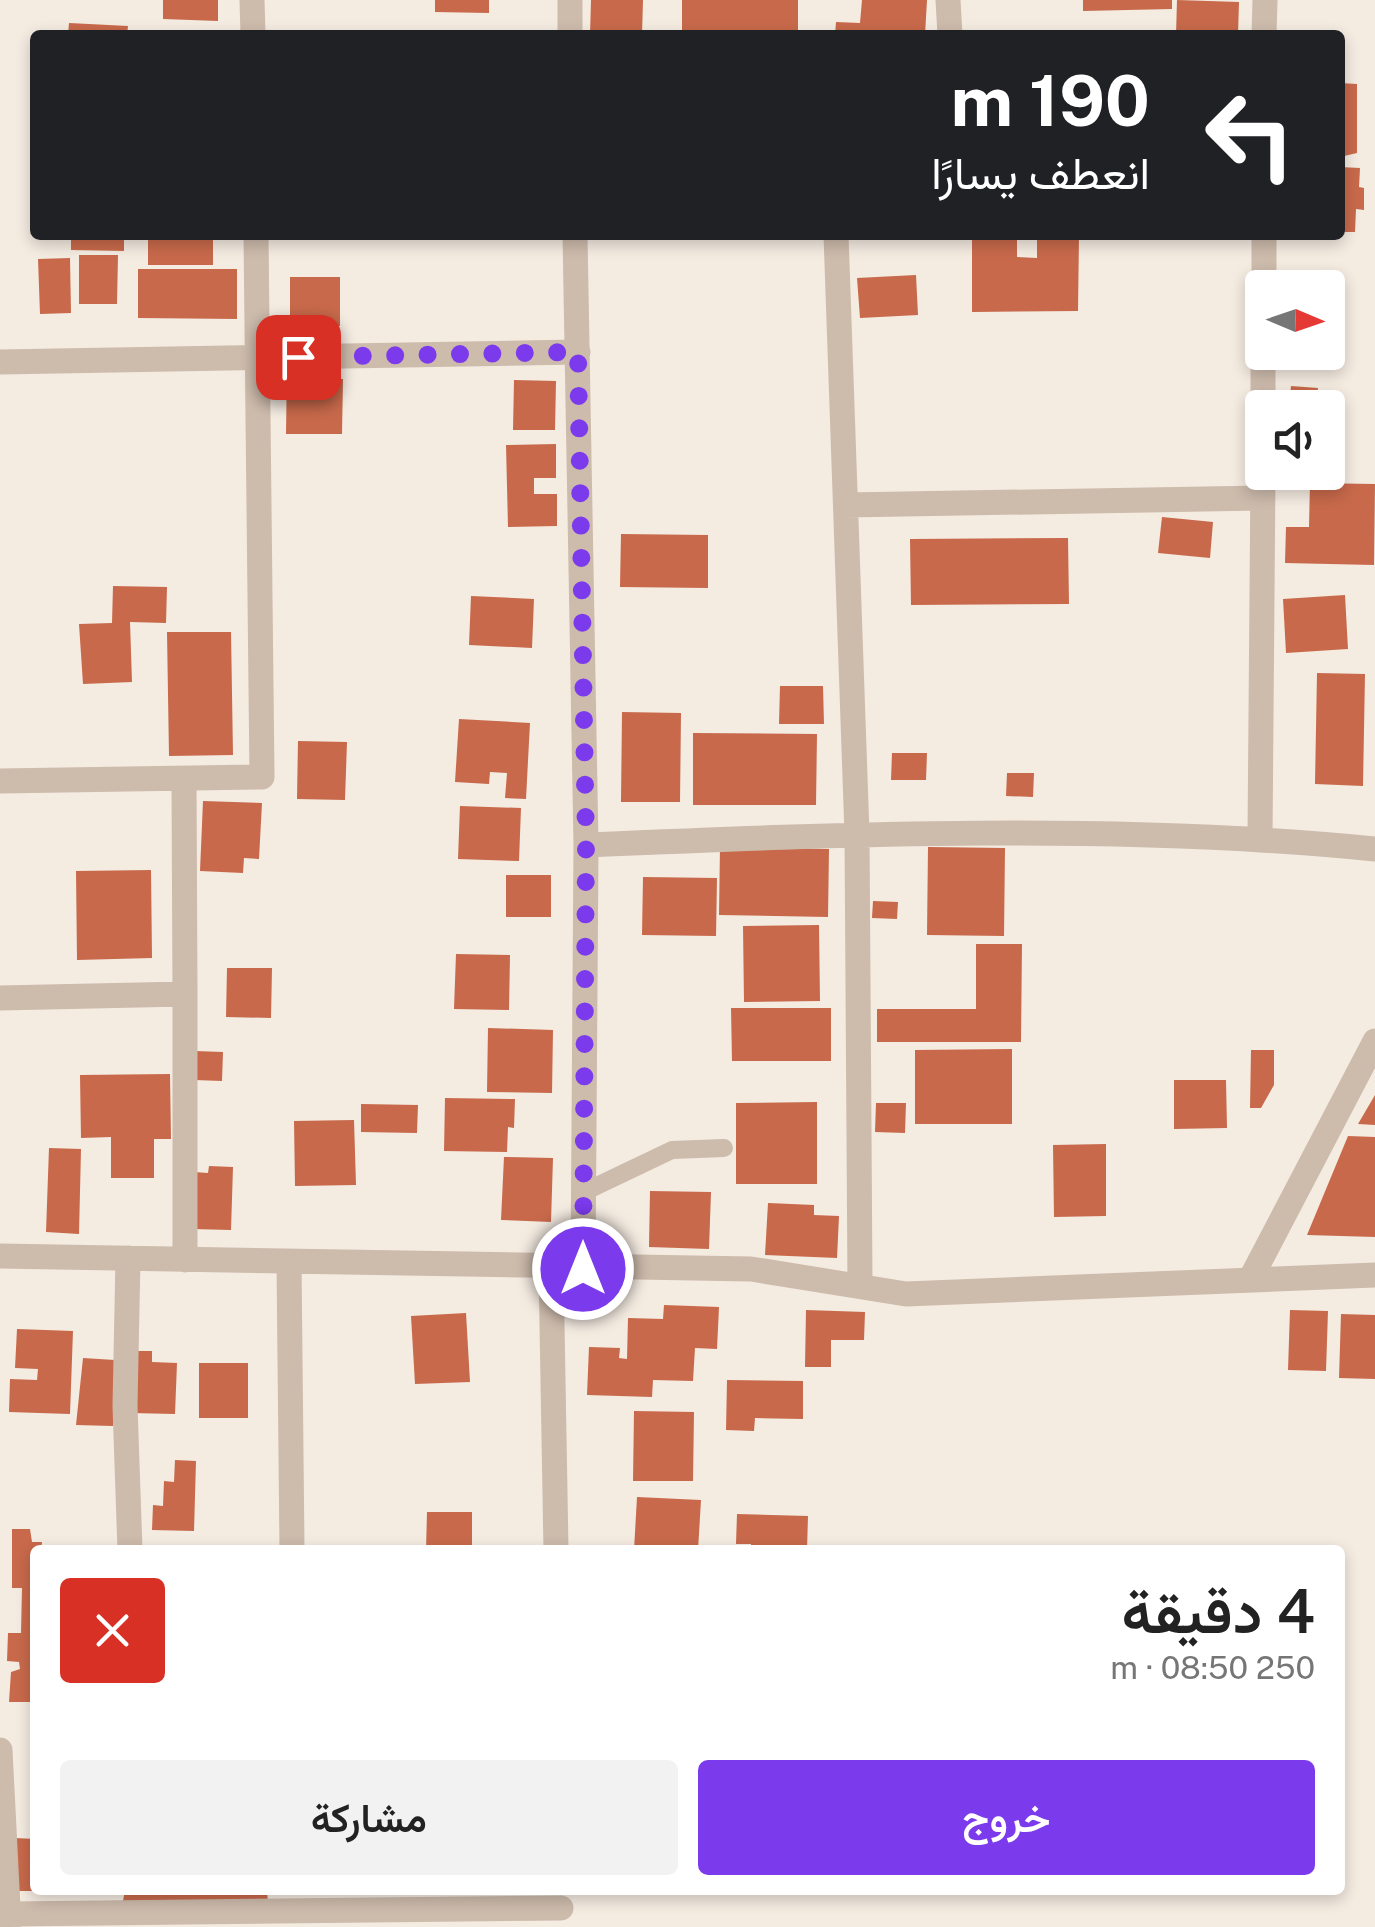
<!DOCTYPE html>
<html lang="ar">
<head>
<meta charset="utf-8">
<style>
  body { margin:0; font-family:"Public Sans",Vazirmatn,sans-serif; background:#f2f2f2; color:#222; direction:rtl; height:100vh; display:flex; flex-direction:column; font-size:38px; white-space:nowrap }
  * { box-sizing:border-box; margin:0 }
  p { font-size:32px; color:#767676 }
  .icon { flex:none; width:55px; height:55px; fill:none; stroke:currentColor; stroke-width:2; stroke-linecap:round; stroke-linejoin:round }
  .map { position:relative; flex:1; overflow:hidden; direction:ltr }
  .side { position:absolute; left:30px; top:1545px; width:1315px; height:350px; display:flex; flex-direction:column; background:#fff; border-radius:10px; box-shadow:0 5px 15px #0003; direction:rtl }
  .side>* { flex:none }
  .hud { position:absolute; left:30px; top:30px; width:1315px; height:210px; border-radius:10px; box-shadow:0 5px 15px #0003; direction:rtl; background:#202124; color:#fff; overflow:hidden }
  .needle { width:65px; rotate:92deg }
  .buttons { position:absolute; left:1245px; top:270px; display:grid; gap:20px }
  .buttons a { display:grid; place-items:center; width:100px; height:100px; border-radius:10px; background:#fff; box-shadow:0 5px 15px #0003; font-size:50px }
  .pin { position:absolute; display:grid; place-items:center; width:85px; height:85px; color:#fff; margin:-42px; border-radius:20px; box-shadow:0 5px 15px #0006 }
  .me { position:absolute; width:110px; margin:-55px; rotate:0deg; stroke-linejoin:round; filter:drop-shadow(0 0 8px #0008) }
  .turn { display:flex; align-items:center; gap:35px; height:210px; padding:0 30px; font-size:45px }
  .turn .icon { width:130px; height:130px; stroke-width:2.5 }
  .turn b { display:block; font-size:70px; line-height:85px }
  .round { display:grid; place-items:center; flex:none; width:105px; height:105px; border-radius:10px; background:#f2f2f2 }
  .summary { display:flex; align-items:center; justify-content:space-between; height:170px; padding:0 30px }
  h1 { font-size:60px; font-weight:600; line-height:75px }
  .primary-button { display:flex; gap:20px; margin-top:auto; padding:20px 30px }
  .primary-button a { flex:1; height:115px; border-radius:10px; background:#7c3aed; color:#fff; font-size:40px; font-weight:600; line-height:115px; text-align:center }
  .primary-button a+a { background:#f2f2f2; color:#222 }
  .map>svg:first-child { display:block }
  .building { fill:#c8694b }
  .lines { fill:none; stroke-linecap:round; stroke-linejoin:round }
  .lane { stroke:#cdbbac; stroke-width:18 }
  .street { stroke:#cdbbac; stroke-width:25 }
  .route { stroke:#7c3aed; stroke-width:18; stroke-dasharray:0 32.4 }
</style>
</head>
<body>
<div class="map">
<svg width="1375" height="1927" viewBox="0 0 1375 1927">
  <rect width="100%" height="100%" fill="#f4ebe1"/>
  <path class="building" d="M 163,0 L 218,0 L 218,21 L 163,19 Z
    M 435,0 L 489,0 L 489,13 L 435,12 Z
    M 591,0 L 643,0 L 642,35 L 590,35 Z
    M 682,0 L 798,0 L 798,35 L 682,35 Z
    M 862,0 L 927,0 L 925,35 L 835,35 L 836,22 L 860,23 Z
    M 1083,0 L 1172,0 L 1172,9 L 1083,11 Z
    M 1177,0 L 1239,2 L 1238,35 L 1176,35 Z
    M 69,23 L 128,26 L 127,35 L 68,35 Z
    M 1340,83 L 1357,84 L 1357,153 L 1340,157 Z
    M 31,86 L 35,87 L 35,134 L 31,134 Z
    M 1340,167 L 1360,168 L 1359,187 L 1364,188 L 1364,210 L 1356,209 L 1355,232 L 1340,232 Z
    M 71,235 L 124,235 L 124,251 L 71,250 Z
    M 148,235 L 213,235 L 213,265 L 148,265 Z
    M 972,235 L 1017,235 L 1017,257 L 1037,258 L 1037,235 L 1079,235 L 1078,311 L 972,312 Z
    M 79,255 L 118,255 L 117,304 L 79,304 Z
    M 70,258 L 71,313 L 40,314 L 38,259 Z
    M 138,269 L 237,269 L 237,319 L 138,318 Z
    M 916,275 L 918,315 L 860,318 L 857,278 Z
    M 290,277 L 340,277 L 340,326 L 290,326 Z
    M 308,363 L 308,380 L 343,379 L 342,434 L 286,434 L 287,364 Z
    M 514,380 L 556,381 L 555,430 L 513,430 Z
    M 1291,386 L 1318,388 L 1316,408 L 1289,408 Z
    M 556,444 L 556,478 L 534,478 L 534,494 L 557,494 L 557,526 L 508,527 L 506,445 Z
    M 1310,483 L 1375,484 L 1374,565 L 1285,563 L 1286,527 L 1309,527 Z
    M 1162,517 L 1213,522 L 1210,558 L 1158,553 Z
    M 621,534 L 708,535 L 708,588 L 620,587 Z
    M 1068,538 L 1069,604 L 911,605 L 910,539 Z
    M 113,586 L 167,587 L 166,623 L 130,622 L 132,682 L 83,684 L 79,624 L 112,623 Z
    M 1345,595 L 1348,649 L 1286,653 L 1283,599 Z
    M 471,596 L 534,599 L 532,648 L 469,645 Z
    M 167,632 L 231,632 L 233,755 L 169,756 Z
    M 1317,673 L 1365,674 L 1363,786 L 1315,784 Z
    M 780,686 L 823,686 L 824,724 L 779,724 Z
    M 622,712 L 681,713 L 680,802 L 621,802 Z
    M 459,719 L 530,723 L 526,799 L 505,798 L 507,773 L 490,772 L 489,784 L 455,782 Z
    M 693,733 L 817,734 L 816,805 L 693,805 Z
    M 298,741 L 347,742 L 345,800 L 297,799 Z
    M 892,753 L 927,753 L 926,780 L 891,780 Z
    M 1007,773 L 1034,773 L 1033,797 L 1006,796 Z
    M 203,801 L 262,803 L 259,859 L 244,858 L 243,873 L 200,871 Z
    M 460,806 L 521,808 L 519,861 L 458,859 Z
    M 720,847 L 829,849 L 828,917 L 719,915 Z
    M 928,847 L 1005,848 L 1004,936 L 927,935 Z
    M 151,870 L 152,958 L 77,960 L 76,871 Z
    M 506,875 L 551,875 L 551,917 L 506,917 Z
    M 643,877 L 717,878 L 716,936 L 642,935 Z
    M 873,901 L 898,902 L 897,919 L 872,918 Z
    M 819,925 L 820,1001 L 744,1002 L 743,926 Z
    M 976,944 L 1022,944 L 1021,1042 L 877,1042 L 877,1009 L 976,1009 Z
    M 456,954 L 510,955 L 509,1010 L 454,1009 Z
    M 227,968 L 272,968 L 271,1018 L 226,1017 Z
    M 731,1008 L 831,1008 L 831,1061 L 732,1061 Z
    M 488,1028 L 553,1030 L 552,1093 L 487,1092 Z
    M 1012,1049 L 1012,1124 L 915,1124 L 915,1050 Z
    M 1251,1050 L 1274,1050 L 1274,1085 L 1261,1108 L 1250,1108 Z
    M 195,1051 L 223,1052 L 222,1081 L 194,1080 Z
    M 170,1074 L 171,1139 L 154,1139 L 154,1178 L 111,1178 L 111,1137 L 81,1138 L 80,1075 Z
    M 1174,1080 L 1226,1080 L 1227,1128 L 1174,1129 Z
    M 1375,1095 L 1375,1125 L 1358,1124 Z
    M 445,1098 L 515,1099 L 514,1128 L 508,1127 L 507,1152 L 444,1151 Z
    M 817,1102 L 817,1184 L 736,1184 L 736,1103 Z
    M 876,1103 L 906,1103 L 905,1133 L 875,1132 Z
    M 361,1104 L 418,1105 L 417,1133 L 361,1132 Z
    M 354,1120 L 356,1185 L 295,1186 L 294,1121 Z
    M 1348,1136 L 1375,1137 L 1375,1237 L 1307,1235 Z
    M 1106,1144 L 1106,1216 L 1054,1217 L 1053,1145 Z
    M 49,1148 L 81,1149 L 79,1234 L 46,1232 Z
    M 504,1157 L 553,1158 L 551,1222 L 501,1220 Z
    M 209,1166 L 233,1167 L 231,1230 L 192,1229 L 194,1172 L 208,1173 Z
    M 650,1191 L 711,1192 L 709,1249 L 649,1247 Z
    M 768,1203 L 814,1205 L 814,1215 L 839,1216 L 837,1258 L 765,1255 Z
    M 576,1288 L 603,1289 L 603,1310 L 575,1309 Z
    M 664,1305 L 719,1307 L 717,1349 L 695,1348 L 693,1381 L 653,1380 L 652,1397 L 587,1395 L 589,1347 L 620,1348 L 619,1358 L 627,1359 L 628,1318 L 663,1319 Z
    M 806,1310 L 865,1312 L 864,1340 L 831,1340 L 831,1367 L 805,1367 Z
    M 1290,1310 L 1328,1311 L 1326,1371 L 1288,1370 Z
    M 466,1313 L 470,1382 L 415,1384 L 411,1316 Z
    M 1341,1314 L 1375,1315 L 1375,1379 L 1339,1378 Z
    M 17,1329 L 73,1331 L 70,1414 L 9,1412 L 10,1379 L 37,1380 L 38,1369 L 15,1368 Z
    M 133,1351 L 152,1351 L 152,1362 L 177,1363 L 175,1414 L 131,1413 Z
    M 83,1358 L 115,1360 L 113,1426 L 76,1425 Z
    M 199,1363 L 248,1363 L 248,1418 L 199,1418 Z
    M 727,1380 L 803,1381 L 803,1419 L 755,1418 L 754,1431 L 726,1430 Z
    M 634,1411 L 694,1412 L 693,1481 L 633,1481 Z
    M 175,1460 L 196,1461 L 194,1531 L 152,1530 L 153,1505 L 163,1506 L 164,1481 L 174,1482 Z
    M 637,1497 L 701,1500 L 698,1550 L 634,1550 Z
    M 427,1512 L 472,1512 L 472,1550 L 426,1550 Z
    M 737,1514 L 808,1516 L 807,1550 L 751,1550 L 751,1544 L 736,1544 Z
    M 12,1529 L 30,1529 L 32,1542 L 42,1542 L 41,1550 L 35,1550 L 35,1702 L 9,1702 L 11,1672 L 20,1669 L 19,1662 L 7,1661 L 8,1633 L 21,1633 L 22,1588 L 12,1588 Z
    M 15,1838 L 35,1839 L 35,1891 L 18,1891 Z
    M 125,1890 L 267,1890 L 268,1904 L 121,1912 Z"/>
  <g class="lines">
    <path class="lane" d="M 584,1192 L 672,1150 L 724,1148"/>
    <path class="street" d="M 252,0 L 253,35
      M 570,0 L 570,35
      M 948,0 L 950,35
      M 1264,35 L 1265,0
      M 575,235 L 586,845 L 583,1269
      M 836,235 L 857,834 L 860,1285
      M 1264,288 L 1264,235
      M 0,362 L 578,352
      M 1263,408 L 1263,352
      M 846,505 L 1263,498
      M 184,779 L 185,994
      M 0,781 L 262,777 L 256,235
      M 1260,838 L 1263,472
      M 586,845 C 848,834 1114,823 1375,849
      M 0,998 L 185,994 L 185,1260
      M 0,1256 L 751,1269 L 906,1294 L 1375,1275
      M 128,1258 L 125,1406 L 130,1550
      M 289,1262 L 292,1550
      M 551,1267 L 556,1550
      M 1251,1278 L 1375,1041
      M 0,1750 L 9,1927
      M 9,1914 L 561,1908"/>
  </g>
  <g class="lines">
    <path class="route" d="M 298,357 L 578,352 L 586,845 L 583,1269"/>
  </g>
</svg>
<div class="buttons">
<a><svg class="needle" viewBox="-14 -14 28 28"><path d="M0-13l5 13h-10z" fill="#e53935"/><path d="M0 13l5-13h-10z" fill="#767676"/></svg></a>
<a><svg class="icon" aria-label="sound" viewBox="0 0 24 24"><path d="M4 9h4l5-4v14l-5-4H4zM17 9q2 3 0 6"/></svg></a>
</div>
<div class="pin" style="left:298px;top:357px;background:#d93025"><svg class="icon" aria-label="arrive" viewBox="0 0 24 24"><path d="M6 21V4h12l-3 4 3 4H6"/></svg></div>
<svg class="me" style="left:583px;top:1269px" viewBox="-20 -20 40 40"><circle r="17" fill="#7c3aed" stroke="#fff" stroke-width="3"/><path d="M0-11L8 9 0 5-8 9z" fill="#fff"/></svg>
<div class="hud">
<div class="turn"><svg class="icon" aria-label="left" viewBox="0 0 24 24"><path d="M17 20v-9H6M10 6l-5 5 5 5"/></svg><div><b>190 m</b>انعطف يسارًا</div></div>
</div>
<section class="side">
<div class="summary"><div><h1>4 دقيقة</h1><p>250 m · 08:50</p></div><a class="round" style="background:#d93025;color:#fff"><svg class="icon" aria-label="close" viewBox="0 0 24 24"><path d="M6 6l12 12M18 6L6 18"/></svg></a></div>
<div class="primary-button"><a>خروج</a><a>مشاركة</a></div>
</section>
</div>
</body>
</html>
